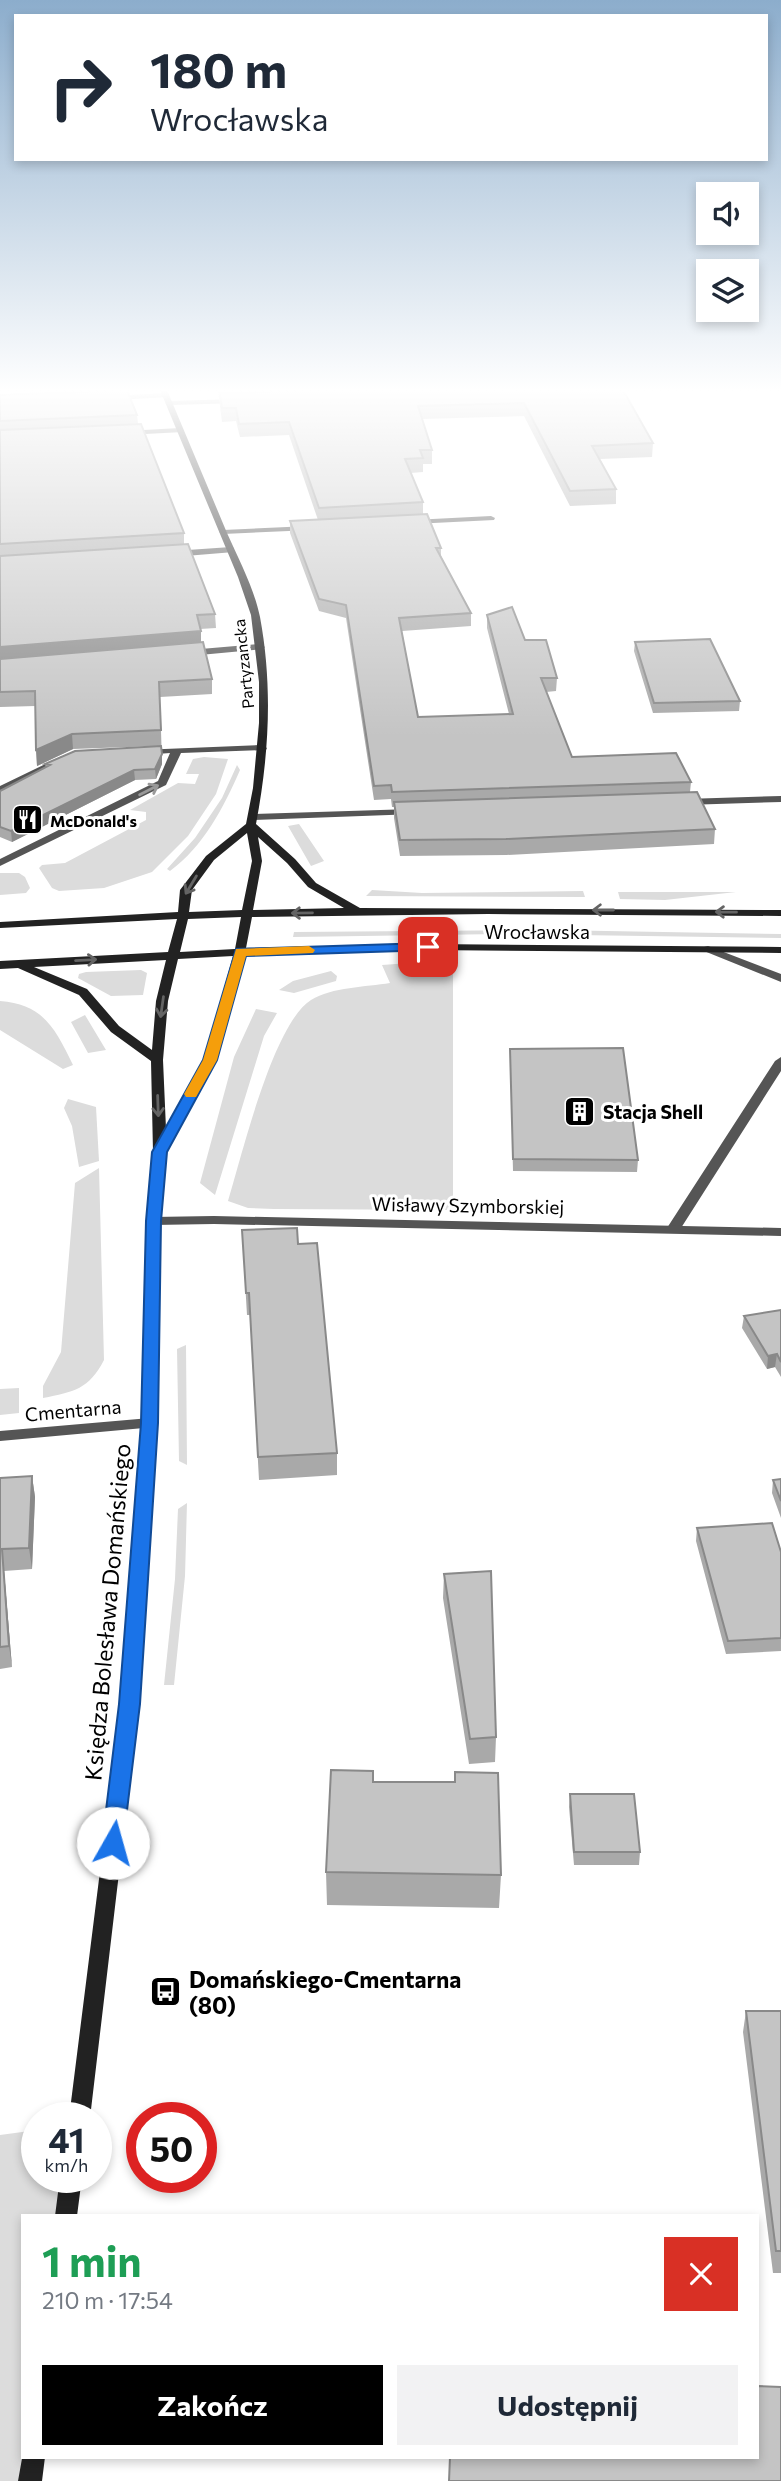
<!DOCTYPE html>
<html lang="pl">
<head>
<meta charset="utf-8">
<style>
  body { margin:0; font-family:Commissioner,sans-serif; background:#f2f2f3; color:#1f2937; height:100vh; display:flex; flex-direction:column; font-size:26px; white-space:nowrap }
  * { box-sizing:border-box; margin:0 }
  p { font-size:23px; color:#747a83 }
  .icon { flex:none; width:38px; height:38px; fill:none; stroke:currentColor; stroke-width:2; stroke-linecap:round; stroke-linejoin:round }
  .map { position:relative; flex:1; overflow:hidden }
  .sheet { position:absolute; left:21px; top:2214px; width:738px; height:245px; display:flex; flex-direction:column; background:#fff; border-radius:0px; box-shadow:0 4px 10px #0003 }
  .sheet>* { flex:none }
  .guide { position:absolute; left:14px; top:14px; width:754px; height:147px; border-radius:0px; box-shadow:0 4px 10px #0003; background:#fff; color:#1f2937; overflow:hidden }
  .buttons { position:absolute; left:696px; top:182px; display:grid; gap:14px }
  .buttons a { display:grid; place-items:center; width:63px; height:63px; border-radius:0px; background:#fff; box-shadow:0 4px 10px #0003; font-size:35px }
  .speed { position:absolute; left:21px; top:2102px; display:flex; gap:14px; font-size:35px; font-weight:700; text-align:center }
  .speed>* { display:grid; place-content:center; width:91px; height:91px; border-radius:50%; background:#fff; box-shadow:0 4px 10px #0003; line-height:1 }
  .speed small { font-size:18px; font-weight:400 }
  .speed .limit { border:10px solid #d22; background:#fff; color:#111 }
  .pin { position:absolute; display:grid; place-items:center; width:60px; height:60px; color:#fff; margin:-30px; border-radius:14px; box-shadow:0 4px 10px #0006 }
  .me { position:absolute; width:77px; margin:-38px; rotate:7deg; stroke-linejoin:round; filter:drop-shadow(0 0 5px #0008) }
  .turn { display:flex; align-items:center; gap:24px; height:147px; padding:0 21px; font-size:32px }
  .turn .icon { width:91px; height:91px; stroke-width:2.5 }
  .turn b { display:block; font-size:49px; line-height:60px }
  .round { display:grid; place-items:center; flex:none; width:74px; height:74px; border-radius:0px; background:#f2f2f3 }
  .summary { display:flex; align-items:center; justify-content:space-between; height:119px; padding:0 21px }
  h1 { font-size:42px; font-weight:700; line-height:52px; color:#1e9e55 }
  .action { display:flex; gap:14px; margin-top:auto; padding:14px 21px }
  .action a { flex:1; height:80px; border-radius:0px; background:#000; color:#fff; font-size:28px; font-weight:700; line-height:80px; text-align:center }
  .action a+a { background:#f2f2f3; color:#1f2937 }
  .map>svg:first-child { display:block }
  .green { fill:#dcdcdc }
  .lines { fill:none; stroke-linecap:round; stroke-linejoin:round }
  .lane { fill:#555; fill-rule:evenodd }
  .street { fill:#555; fill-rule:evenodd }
  .secondary { fill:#222; fill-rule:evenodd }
  .wall { fill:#a9a9a9 }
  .shaded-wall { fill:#898989 }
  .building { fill:#c4c4c4; stroke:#898989; stroke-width:2 }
  .oneway { stroke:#999 }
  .oneway2 { stroke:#646464 }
  .route { fill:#1a73e8; stroke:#114b97; stroke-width:2 }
  .slow { fill:#f59e0b }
  .labels { text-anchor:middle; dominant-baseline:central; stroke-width:6; stroke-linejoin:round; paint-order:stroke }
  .far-street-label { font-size:16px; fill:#000; stroke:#fff }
  .far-poi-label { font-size:16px; font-weight:bold; fill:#000; stroke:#fff; text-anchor:start }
  .street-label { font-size:19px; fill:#000; stroke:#fff }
  .poi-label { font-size:19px; font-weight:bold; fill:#000; stroke:#fff; text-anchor:start }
  .near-street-label { font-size:23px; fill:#000; stroke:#fff }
  .near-poi-label { font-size:23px; font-weight:bold; fill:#000; stroke:#fff; text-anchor:start }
</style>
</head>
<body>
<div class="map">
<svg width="781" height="2481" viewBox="0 0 781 2481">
  <rect width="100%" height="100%" fill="#fff"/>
  <path class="green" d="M 204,757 L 228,759 L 216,794 L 188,836 L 152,872 L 104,888 L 59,891 L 52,888 L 39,868 L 42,865 L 65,863 L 146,820 L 146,812 L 130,810 L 178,783 L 195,784 L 199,774 L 186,774 L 193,759 Z
    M 237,765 L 240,770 C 224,807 203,847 170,871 L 167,869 L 195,838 L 222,798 Z
    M 299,824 L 324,861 L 311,866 L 288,826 Z
    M 0,873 L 19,873 L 25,877 L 30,888 L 26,893 L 0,895 Z
    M 372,890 L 422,893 L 583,891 L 585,897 L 366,896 Z
    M 618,892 L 736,892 L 665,900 L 620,899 Z
    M 549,930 L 781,934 L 781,938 L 501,934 L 293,937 L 294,932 Z
    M 423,962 L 453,963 L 453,1210 L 274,1209 L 248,1208 L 228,1201 C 242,1155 273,1024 311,1000 C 332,987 366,987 390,983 L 382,965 Z
    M 141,970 L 147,973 L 143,995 L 111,996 L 78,978 L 79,974 L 86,972 Z
    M 331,971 L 337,976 L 336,981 L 294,993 L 279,990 L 293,981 Z
    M 0,1001 C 43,1004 55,1028 73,1065 L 63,1069 L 0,1030 Z
    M 256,1009 L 277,1013 L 264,1036 L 215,1195 L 200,1183 L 234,1057 Z
    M 85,1015 L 106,1050 L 88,1053 L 71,1022 Z
    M 68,1099 L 96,1107 L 99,1161 L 79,1167 L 72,1126 L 64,1108 Z
    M 99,1168 L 104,1360 C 89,1389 74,1392 43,1398 L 43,1386 L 61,1352 L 75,1183 Z
    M 186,1345 L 187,1465 L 179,1461 L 177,1349 Z
    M 19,1388 L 19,1413 L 0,1415 L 0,1389 Z
    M 187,1503 L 185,1576 L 174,1685 L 164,1685 L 175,1579 L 178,1509 Z
    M 37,2130 L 37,2177 L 71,2177 L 66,2215 L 23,2216 L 23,2457 L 30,2481 L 0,2481 L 0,2135 Z"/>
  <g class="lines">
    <path class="lane" d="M 262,745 L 267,748 L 266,750 L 181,753 L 166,785 L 0,866 L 0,859 L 158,781 L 170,753 L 144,755 L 140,754 L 140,750 Z
      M 62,756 L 67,759 L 66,761 L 0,793 L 0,786 Z
      M 708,946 L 781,974 L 781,982 L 704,951 L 704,947 Z
      M 781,1057 L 781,1071 L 681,1228 L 674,1232 L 669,1231 L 667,1228 L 775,1061 Z"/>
    <path class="street" d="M 166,393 L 169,397 L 113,400 L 109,398 L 113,396 Z
      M 238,399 L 241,403 L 169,405 L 165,403 L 169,401 Z
      M 180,428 L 183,428 L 183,432 L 126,435 L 122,433 L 126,431 Z
      M 491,516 L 495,518 L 494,520 L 413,524 L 409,522 L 413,520 Z
      M 309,526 L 313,528 L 312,530 L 223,534 L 219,532 L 223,530 Z
      M 231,547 L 234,548 L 234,552 L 173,557 L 169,554 L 173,551 Z
      M 260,644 L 265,647 L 263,649 L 189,656 L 184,653 L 189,650 Z
      M 781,796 L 781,802 L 685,805 L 680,802 L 685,799 Z
      M 412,809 L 416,810 L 416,814 L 253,820 L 248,817 L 253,814 Z
      M 214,1216 L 781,1228 L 781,1236 L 214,1224 L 153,1225 L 146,1221 L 153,1217 Z
      M 150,1418 L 158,1423 L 155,1427 L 0,1441 L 0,1431 Z"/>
    <path class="secondary" d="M 160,390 L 167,390 C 187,438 207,485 227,533 C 239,560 254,588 260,617 C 273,687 269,755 256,824 L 295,859 L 316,883 L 360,908 L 781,910 L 781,916 L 488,914 L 252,917 L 246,948 L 428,944 L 781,947 L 781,953 L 428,950 L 245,955 L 216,1060 L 167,1151 L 160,1221 L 158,1423 L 139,1704 L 90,2118 L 69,2118 L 121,1704 L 142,1423 L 146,1221 L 153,1152 L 151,1061 L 111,1032 L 79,995 L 18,968 L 0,969 L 0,961 L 168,952 L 177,919 L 0,928 L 0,922 L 178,912 L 180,890 L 206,856 L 246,824 L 253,788 L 259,723 L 259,682 L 251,615 L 238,577 ZM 247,833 L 252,861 L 242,910 L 189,912 L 192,890 L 214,860 ZM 258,837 L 287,863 L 308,887 L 344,908 L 253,910 L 262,861 ZM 241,917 L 235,949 L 180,952 L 188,919 ZM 233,956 L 204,1060 L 166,1129 L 163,1060 L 168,1001 L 178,959 ZM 166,960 L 156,1001 L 152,1050 L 119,1026 L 87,989 L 34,967 Z
      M 60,2177 L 82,2177 L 77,2216 L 55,2216 Z
      M 23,2453 L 23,2457 L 45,2457 L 42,2481 L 18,2481 Z"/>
  </g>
  <path class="wall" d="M 50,390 L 97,390 L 97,391 L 137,415 L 138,424 L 184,533 L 184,544 L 215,614 L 216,628 L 200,629 L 201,642 L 212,679 L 212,694 L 160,697 L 162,764 L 156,779 L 135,780 L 12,842 L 0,837 L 0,791 L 46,768 L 45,764 L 156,746 L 73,749 L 37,766 L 35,706 L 0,707 L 0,395 L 51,393 Z
    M 218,390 L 623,390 L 653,443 L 652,457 L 600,459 L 616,489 L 616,504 L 570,506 L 524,416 L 422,419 L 432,450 L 432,464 L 423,464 L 423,472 L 410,473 L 423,502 L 423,514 L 441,548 L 441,556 L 471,613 L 471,626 L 402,631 L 418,717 L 509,714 L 487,628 L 487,615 L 525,640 L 557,678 L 556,691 L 546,692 L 572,757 L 691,782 L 690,792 L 715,829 L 714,844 L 506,855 L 400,856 L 394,818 L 394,807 L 392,807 L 391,799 L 374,800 L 346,618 L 319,611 L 290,533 L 290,521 L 318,520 L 289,435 L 240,437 L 236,421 L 222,422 Z
    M 635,642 L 740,701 L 739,711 L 653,713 L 634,651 Z
    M 510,1049 L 638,1160 L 637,1172 L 513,1171 Z
    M 242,1230 L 298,1244 L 337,1453 L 337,1475 L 259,1480 L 250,1315 L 247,1315 Z
    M 781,1310 L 781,1377 L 775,1367 L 767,1369 L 742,1328 L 744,1316 Z
    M 32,1476 L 35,1497 L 32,1569 L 4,1571 L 12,1667 L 0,1669 L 0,1478 Z
    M 781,1479 L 781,1518 L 772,1493 L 773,1480 Z
    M 697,1528 L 781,1552 L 781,1651 L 726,1654 L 696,1541 Z
    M 444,1574 L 496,1737 L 495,1762 L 469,1764 L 443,1598 Z
    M 455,1772 L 501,1875 L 499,1908 L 327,1905 L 326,1872 L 373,1782 L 455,1782 Z
    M 570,1794 L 640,1852 L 639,1865 L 574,1865 L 569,1807 Z
    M 746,2011 L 781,2011 L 781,2273 L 773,2273 L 743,2032 Z"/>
  <path class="shaded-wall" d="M 201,631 L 201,646 L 0,662 L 0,647 Z
    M 72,734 L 73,749 L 37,766 L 36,750 Z
    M 162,754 L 162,764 L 156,779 L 155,769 Z
    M 134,770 L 135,780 L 12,842 L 11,831 Z
    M 777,1354 L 775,1367 L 767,1369 L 768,1356 Z
    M 32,1476 L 35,1497 L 32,1569 L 29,1548 Z
    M 2,1549 L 4,1571 L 12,1667 L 9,1646 Z"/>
  <path class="building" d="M 127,390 L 137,415 L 0,421 L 0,395 Z
    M 328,390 L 623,390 L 653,443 L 592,446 L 616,489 L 570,491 L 524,403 L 418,406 L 432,450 L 420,450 L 423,458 L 405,459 L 423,502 L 319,508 L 289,422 L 239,424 L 236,408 L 222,408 L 220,393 Z
    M 141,424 L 184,533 L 0,544 L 0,430 Z
    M 427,514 L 441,548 L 436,548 L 471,613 L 399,618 L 418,717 L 513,714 L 487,615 L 512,607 L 525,640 L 546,640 L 557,678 L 541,678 L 572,757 L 676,753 L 691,782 L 392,792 L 391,785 L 374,786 L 346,605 L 319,599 L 290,521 Z
    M 188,544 L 215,614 L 197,615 L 201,631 L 0,647 L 0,556 Z
    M 710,639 L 740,701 L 654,703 L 635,642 Z
    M 203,642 L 212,679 L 159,682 L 161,730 L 72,734 L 36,750 L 35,691 L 0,692 L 0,659 Z
    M 161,746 L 162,754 L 155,769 L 134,770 L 11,831 L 0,827 L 0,791 L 50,765 L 45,764 L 75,751 Z
    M 697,792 L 715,829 L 506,839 L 400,840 L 394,802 Z
    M 623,1048 L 638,1160 L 513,1159 L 510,1049 Z
    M 297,1228 L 298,1244 L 317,1243 L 337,1453 L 258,1457 L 249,1293 L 246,1293 L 242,1230 Z
    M 781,1310 L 781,1362 L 777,1354 L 768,1356 L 744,1316 Z
    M 32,1476 L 29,1548 L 2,1549 L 9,1646 L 0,1647 L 0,1478 Z
    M 781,1479 L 781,1501 L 773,1480 Z
    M 772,1523 L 781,1552 L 781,1638 L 728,1641 L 697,1528 Z
    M 491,1571 L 496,1737 L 470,1739 L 444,1574 Z
    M 331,1770 L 373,1771 L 373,1782 L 455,1782 L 455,1772 L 498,1773 L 501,1875 L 326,1872 Z
    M 570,1794 L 634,1794 L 640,1852 L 574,1852 Z
    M 746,2011 L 781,2011 L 781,2251 L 776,2251 Z
    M 758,2386 L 781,2387 L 781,2481 L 449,2481 L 450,2457 L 758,2457 Z"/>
  <defs><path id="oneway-shaft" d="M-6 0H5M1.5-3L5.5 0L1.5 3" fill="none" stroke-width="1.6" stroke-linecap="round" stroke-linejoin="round" transform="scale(1.75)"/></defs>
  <use class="oneway" href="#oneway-shaft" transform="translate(149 790) rotate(-27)"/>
  <g class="oneway2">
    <use href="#oneway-shaft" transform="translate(191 885) rotate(121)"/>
    <use href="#oneway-shaft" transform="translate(603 910) rotate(-180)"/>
    <use href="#oneway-shaft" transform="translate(726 912) rotate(-179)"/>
    <use href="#oneway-shaft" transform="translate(302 913) rotate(179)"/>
    <use href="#oneway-shaft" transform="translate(86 960) rotate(-3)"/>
    <use href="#oneway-shaft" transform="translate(162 1007) rotate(98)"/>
    <use href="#oneway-shaft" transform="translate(158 1106) rotate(88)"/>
  </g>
  <linearGradient id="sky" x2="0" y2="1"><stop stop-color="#8cadcc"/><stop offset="0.53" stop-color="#fff"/><stop offset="1" stop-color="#fff" stop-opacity="0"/></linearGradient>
  <rect width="781" height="737" fill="url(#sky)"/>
  <path class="route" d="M 428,943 L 432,944 L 432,950 L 246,956 L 217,1060 L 167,1152 L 161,1221 L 158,1423 L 140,1704 L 123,1843 L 120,1849 L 113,1852 L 105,1849 L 102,1843 L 119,1704 L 141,1423 L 146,1221 L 152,1152 L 203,1060 L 236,949 Z"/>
  <path class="slow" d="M 309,946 L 315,950 L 313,953 L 246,956 L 217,1060 L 196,1097 L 186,1097 L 184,1094 L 203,1060 L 236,949 Z"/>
  <defs>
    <symbol id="restaurant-square" viewBox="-11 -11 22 22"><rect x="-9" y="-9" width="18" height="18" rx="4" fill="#000" stroke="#fff"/><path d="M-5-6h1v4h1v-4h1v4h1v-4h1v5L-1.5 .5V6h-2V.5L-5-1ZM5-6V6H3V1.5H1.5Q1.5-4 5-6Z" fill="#fff"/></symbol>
    <symbol id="building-square" viewBox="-11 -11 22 22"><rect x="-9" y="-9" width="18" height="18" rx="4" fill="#000" stroke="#fff"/><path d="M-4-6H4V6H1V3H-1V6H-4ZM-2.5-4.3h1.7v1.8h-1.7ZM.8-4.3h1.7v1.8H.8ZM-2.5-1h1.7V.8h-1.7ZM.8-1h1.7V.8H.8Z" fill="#fff"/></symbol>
    <symbol id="bus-square" viewBox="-11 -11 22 22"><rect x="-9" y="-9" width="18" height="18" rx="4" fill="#000" stroke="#fff"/><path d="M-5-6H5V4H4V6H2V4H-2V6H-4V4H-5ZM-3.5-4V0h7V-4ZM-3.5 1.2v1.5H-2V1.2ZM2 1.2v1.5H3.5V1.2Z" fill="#fff"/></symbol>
  </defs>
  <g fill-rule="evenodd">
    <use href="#restaurant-square" x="10" y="802" width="35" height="35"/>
    <use href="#building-square" x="562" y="1094" width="35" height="35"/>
    <use href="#bus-square" x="148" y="1974" width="35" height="35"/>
  </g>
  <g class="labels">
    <g class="far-street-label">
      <text transform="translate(243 664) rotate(-96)">Partyzancka</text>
    </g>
    <g class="far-poi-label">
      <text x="50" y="820">McDonald's</text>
    </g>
    <g class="street-label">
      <text x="537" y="931">Wrocławska</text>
      <text transform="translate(468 1205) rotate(1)">Wisławy Szymborskiej</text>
      <text transform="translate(73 1410) rotate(-5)">Cmentarna</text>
    </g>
    <g class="poi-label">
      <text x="603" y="1111">Stacja Shell</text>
    </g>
    <g class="near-street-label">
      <text transform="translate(107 1612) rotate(-85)">Księdza Bolesława Domańskiego</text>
    </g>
    <g class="near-poi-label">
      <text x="189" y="1979">Domańskiego-Cmentarna<tspan x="189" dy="26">(80)</tspan></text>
    </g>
  </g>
</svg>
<div class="buttons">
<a><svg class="icon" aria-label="sound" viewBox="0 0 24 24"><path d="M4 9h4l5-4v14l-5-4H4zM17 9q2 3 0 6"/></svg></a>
<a><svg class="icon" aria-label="layers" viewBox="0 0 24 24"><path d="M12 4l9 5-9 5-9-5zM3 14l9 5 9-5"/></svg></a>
</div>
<div class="speed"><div>41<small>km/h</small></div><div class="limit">50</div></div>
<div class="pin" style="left:428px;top:947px;background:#d93025"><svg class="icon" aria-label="arrive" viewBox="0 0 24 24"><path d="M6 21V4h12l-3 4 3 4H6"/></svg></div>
<svg class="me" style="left:113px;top:1843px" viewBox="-20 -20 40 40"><circle r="19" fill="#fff"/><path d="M0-13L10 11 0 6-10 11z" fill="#1a73e8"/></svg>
<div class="guide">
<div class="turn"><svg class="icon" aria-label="right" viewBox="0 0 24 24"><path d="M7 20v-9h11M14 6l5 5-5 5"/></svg><div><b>180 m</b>Wrocławska</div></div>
</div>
<section class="sheet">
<div class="summary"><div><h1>1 min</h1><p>210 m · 17:54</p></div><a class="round" style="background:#d93025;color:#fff"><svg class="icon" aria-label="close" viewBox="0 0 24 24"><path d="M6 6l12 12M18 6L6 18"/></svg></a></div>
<div class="action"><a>Zakończ</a><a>Udostępnij</a></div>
</section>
</div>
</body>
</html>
